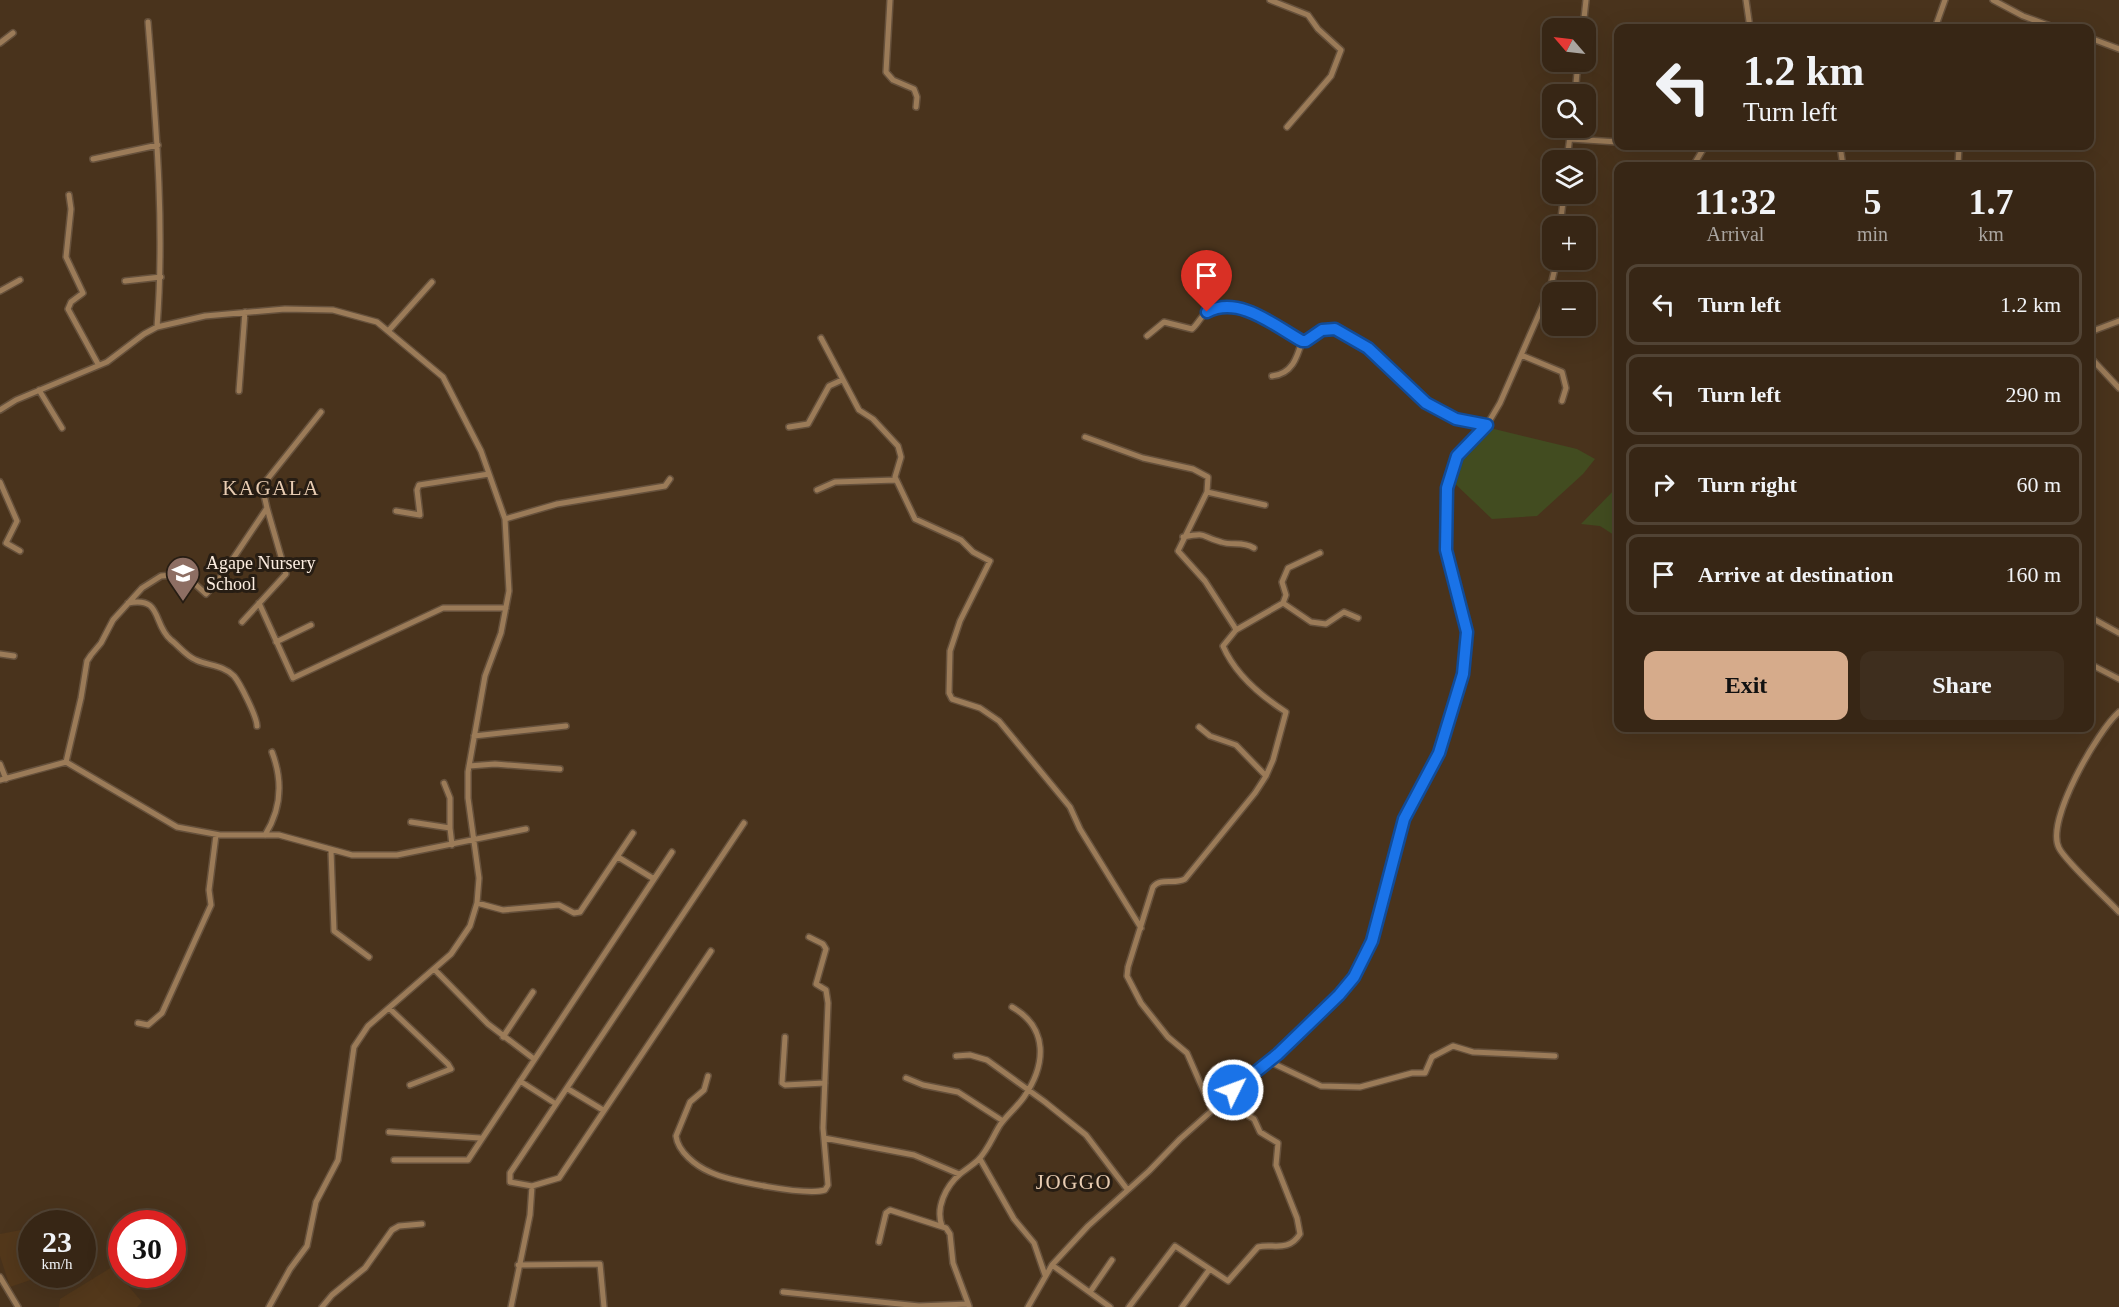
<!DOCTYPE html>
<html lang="en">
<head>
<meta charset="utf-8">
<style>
  body { margin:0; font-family:"Times New Roman",serif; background:#3e2e1e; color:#f1f3f6; height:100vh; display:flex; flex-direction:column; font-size:22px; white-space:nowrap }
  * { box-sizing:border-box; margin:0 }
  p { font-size:20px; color:#aaa5a0 }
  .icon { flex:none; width:33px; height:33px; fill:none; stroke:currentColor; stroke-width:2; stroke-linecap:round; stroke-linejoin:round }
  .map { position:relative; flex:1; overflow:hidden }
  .details { position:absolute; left:1614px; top:162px; width:480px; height:570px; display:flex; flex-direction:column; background:#372615; border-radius:12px; box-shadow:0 6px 24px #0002,0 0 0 2px #514334 }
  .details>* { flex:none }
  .hud { position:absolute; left:1614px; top:24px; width:480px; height:126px; border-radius:12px; box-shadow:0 6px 24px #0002,0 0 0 2px #514334; background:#372615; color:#f1f3f6; overflow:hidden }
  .needle { width:39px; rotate:298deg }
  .controls { position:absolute; left:1542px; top:18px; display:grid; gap:12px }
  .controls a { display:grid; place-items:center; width:54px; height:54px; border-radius:12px; background:#372615; box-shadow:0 6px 24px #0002,0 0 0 2px #514334; font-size:30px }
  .speed { position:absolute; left:18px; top:1210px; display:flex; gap:12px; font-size:30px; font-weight:700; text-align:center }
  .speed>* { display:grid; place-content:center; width:78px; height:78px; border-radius:50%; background:#372615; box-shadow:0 6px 24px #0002,0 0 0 2px #514334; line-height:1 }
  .speed small { font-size:15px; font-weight:400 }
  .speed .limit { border:9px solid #d22; background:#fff; color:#111 }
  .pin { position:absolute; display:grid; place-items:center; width:51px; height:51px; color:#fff; margin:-62px -26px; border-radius:50% 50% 50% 0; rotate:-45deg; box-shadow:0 0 6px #0007 }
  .pin .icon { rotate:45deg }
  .me { position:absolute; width:66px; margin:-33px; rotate:48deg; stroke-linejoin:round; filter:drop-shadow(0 0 4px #0008) }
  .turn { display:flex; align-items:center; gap:21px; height:126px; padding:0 30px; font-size:27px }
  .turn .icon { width:78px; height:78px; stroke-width:2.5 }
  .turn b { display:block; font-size:42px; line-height:51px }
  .eta { display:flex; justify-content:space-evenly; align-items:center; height:102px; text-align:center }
  .eta b { font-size:36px; font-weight:600; line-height:42px }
  .button { display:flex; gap:12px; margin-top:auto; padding:12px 30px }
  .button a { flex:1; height:69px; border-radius:12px; background:#d6ab8b; color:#111; font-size:24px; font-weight:600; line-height:69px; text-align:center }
  .button a+a { background:#3e2e1e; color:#f1f3f6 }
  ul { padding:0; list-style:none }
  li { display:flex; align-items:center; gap:18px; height:81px; margin:0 12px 9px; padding:0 18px; border:3px solid #514334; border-radius:12px }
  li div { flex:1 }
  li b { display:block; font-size:22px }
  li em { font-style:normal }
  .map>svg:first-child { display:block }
  .built { fill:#53381b }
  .green { fill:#424c20 }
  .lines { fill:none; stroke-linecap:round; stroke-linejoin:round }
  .minor-casing { stroke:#66513c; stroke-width:8 }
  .minor { stroke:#9b7b58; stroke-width:5 }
  .route-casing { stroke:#114b97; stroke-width:15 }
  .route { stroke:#1a73e8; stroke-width:10 }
  .labels { text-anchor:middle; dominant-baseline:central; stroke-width:6; stroke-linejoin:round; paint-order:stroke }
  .poi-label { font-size:18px; fill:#fdeee1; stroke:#271d13; text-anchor:start }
  .quarter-label { font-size:21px; letter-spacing:1.5px; fill:#e8ccb2; stroke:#271d13 }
</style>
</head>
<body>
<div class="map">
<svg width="2119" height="1307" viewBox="0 0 2119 1307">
  <rect width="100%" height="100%" fill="#49331c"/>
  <path class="built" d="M 26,1229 L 31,1246 L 32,1275 L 42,1276 L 10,1287 L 0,1256 L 0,1234 Z
    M 112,1267 L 142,1302 L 137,1307 L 59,1307 L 60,1299 Z"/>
  <path class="green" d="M 1486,427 L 1577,449 L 1595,459 L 1583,474 L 1537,516 L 1492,519 L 1449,478 L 1459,458 Z
    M 1618,486 L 1618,533 L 1614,535 L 1600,526 L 1581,524 Z"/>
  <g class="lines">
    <defs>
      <path id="minor" d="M 890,0 L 886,72 L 893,80 L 914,89 L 917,97 L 916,107
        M 1270,0 L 1308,15 L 1318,29 L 1341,50 L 1331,76 L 1287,127
        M 1746,0 L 1750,28
        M 1993,0 L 2023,16 L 2056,28
        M 148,22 C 156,124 165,225 157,327
        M 1583,28 L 1586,0
        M 1935,28 L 1945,0
        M 2090,38 L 2119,49
        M 0,43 L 13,33
        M 1575,94 L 1578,62
        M 1570,139 L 1618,142
        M 1694,146 L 1705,147
        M 1840,146 L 1843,166
        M 93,159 L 158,145
        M 1567,160 L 1571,128
        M 1693,166 L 1705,146
        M 1958,166 L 1959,146
        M 69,195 L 71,209 L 66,257 L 83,293 L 71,302 L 68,309 L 98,364
        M 1560,226 L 1564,194
        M 125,281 L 161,277
        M 0,291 L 20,280
        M 390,329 L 432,282
        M 2090,332 L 2119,321
        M 1147,336 L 1164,322 L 1192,329 C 1198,324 1201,316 1207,312 C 1234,294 1280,328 1302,341 L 1306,341 L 1322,330 L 1335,329 L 1368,348 L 1426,403 L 1456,419 L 1487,425
        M 821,338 L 859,410 L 873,419 L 898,446 L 901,457 L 895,477 L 915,519 L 961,540 L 973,552 L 990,561 L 960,621 L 950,651 L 949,693 L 952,699 L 980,708 L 999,721 L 1070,807 L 1080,829 L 1141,928
        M 1521,355 L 1562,372 L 1566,388 L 1562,401
        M 2090,357 L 2119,388
        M 1272,376 C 1292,374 1297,358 1302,341
        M 39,390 L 62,428
        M 239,391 L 245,312
        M 0,410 L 16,400 L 107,362 L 144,334 L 157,327 L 205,316 L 285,309 L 333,310 L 377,322 L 443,377 L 481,451 L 505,519 L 509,591 L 501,633 L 485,676 L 468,772 L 468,798 L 479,878 L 477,903 L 470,926 L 451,954 L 368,1026 L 354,1047 L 338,1160 L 316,1202 L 307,1246 L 290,1269 L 269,1307
        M 789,427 L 808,424 L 829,386 L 842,380
        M 1085,437 L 1143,458 L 1193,469 L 1208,477 L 1207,492 L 1178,551 L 1205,581 L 1234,626 L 1236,630 L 1223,646 C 1235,674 1261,696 1286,712 L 1273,760 L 1266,776 L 1255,793 L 1185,879 C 1174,885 1161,877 1153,887 L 1128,967 L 1127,976 L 1141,1003 L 1168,1037 L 1187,1053 L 1212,1110
        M 0,482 L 17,521 L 6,543 L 20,551
        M 817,490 L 835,482 L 896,480
        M 1207,492 L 1265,505
        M 396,511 L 420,515 L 417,490 L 419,485 L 489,474
        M 505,519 L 557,504 L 665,486 L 670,479
        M 1183,537 C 1209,532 1199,536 1221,542 C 1233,546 1242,541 1254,548
        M 128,603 C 163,596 152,624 171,640 C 179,646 186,656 196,660 C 209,666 223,665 234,676 C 240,683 257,717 257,726
        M 259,603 L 293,678 L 443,608 L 506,608
        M 1283,603 L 1311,622 L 1326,624 L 1344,612 L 1358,618
        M 2090,617 L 2119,633
        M 242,622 L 286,574 L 267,508
        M 1236,630 L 1283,603 L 1286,595 L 1282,582 L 1288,568 L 1320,553
        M 276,642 L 311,625
        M 0,654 L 14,656
        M 2090,664 L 2119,679
        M 2119,712 C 2098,730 2045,821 2059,848 C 2066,862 2105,897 2119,912
        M 1199,727 L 1210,736 L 1236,745 L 1266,776
        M 474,736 L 566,726
        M 66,762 L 177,827 L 220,835 L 279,835 L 352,855 L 397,855 L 526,829
        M 0,764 L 6,779
        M 469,766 L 495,764 L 560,769
        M 0,780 L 66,762 L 81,698 L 87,661 L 91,655 L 101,643 L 113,620 L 142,588 L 161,576 L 184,574 L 206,594 L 218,581 L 267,508 L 262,486 L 321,412
        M 444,783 L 450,798 L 450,828
        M 411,822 L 450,828 L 452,845
        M 265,835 C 282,808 283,781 272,752
        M 331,851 L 334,931 L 369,957
        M 618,857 L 654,879
        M 477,903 L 503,910 L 559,905 L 574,913 L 580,912 L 633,833
        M 711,951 L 559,1178 L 532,1186 L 510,1182 L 510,1173 L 744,823
        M 435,970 L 488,1024 L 534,1059
        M 389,1008 L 448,1064 L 451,1069 L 410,1085
        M 138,1023 L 148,1025 L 162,1013 L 211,905 L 209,890 L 216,835
        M 503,1037 L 533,992
        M 785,1037 L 782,1083 L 785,1085 L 825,1083
        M 956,1056 L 970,1055 L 987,1060 L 1045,1102 L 1086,1135 L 1127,1189
        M 1268,1061 L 1321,1086 L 1360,1087 L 1412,1073 L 1425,1073 L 1432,1057 L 1453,1046 L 1473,1052 L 1555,1056
        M 708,1076 L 704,1090 L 690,1102 L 676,1136 C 678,1152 696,1166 710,1172 C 729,1181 806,1196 825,1190 L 828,1185 L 823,1128 L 828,1003 L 826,990 L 816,984 L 826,949 L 823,944 L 809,937
        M 906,1078 L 923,1085 L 958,1092 L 1003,1121
        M 520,1081 L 556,1104
        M 568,1089 L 603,1110
        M 389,1132 L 480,1138
        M 824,1138 L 914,1155 L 959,1174
        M 980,1159 L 1014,1219 L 1034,1243 L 1045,1275
        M 394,1160 L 468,1160 L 672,852
        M 942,1226 C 935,1208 946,1186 960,1174 C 966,1169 973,1165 978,1160 C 988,1150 993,1136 1000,1125 C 1007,1115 1017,1107 1024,1097 C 1046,1065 1049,1028 1012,1007
        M 879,1242 L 886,1213 L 890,1210 L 946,1228 L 950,1234 L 953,1263 L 969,1306
        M 518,1265 L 600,1264 L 604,1307
        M 1052,1265 L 1110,1307
        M 0,1277 L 18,1307
        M 783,1292 L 919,1306 L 968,1304
        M 1090,1292 L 1112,1260
        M 322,1307 L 332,1295 L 365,1268 L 392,1230 L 399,1226 L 422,1224
        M 511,1307 L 530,1215 L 532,1186
        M 1028,1307 L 1052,1265 L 1088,1226 L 1149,1171 L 1180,1139 L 1315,1019 L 1354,977 L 1361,966 L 1372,941 L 1404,819 L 1439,753 L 1463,674 L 1467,632 L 1446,550 L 1447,488 L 1450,473 L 1457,456 L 1487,425 L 1500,403 L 1550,289 L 1557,260
        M 1129,1307 L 1175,1246 L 1228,1281 L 1258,1247 C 1272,1243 1288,1253 1300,1234 L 1297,1218 L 1276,1165 L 1278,1143 L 1260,1132 L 1254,1119 L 1222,1101
        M 1182,1307 L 1209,1270"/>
    </defs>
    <use href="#minor" class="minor-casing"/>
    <use href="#minor" class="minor"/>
  </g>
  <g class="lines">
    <defs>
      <path id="route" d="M 1207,312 C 1239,295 1275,326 1302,341 L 1306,341 L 1322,330 L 1335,329 L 1368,348 L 1426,403 L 1456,419 L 1487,425 L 1457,456 L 1447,488 L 1446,550 L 1467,632 L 1463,674 L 1439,753 L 1404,819 L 1372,941 L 1354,977 L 1339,995 L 1278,1054 L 1233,1090"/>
    </defs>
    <use href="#route" class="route-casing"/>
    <use href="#route" class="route"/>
  </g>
  <defs>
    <symbol id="school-pin" viewBox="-11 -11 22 30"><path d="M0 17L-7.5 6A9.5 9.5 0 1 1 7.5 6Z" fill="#8d6e63" stroke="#271d13"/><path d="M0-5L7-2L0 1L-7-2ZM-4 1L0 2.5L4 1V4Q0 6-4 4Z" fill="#fff"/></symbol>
  </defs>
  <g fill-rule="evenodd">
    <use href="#school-pin" x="164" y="554" width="38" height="52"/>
  </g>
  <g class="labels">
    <g class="poi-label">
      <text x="206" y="563">Agape Nursery<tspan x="206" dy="21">School</tspan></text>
    </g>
    <g class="quarter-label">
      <text x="271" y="488">KAGALA</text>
      <text x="1074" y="1182">JOGGO</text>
    </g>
  </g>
</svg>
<div class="controls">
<a><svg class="needle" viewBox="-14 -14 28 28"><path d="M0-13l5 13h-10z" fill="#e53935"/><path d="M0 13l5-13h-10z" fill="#aaa5a0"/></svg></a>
<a><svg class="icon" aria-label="search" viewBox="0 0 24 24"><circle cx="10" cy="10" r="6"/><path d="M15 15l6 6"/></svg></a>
<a><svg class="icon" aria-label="layers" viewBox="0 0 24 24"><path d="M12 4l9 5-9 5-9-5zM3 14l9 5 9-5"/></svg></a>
<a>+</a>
<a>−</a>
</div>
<div class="speed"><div>23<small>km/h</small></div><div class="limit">30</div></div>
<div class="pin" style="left:1207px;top:312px;background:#d93025"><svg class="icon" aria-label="arrive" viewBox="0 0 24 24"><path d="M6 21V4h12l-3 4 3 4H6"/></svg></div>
<svg class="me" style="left:1233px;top:1090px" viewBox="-20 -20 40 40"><circle r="17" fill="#1a73e8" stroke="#fff" stroke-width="3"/><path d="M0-11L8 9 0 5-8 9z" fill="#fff"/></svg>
<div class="hud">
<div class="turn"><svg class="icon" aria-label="left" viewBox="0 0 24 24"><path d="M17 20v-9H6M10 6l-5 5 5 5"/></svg><div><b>1.2 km</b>Turn left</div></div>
</div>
<section class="details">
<div class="eta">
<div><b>11:32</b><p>Arrival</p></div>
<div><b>5</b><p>min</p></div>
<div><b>1.7</b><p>km</p></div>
</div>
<ul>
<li><svg class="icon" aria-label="left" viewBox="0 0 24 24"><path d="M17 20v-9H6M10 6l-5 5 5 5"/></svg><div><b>Turn left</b></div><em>1.2 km</em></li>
<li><svg class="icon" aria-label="left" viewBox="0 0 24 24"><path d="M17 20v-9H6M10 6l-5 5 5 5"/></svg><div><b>Turn left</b></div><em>290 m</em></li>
<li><svg class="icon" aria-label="right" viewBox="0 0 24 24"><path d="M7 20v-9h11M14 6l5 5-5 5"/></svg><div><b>Turn right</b></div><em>60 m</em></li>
<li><svg class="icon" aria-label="arrive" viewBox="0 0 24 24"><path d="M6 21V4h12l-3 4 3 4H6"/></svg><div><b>Arrive at destination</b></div><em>160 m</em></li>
</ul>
<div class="button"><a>Exit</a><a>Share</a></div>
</section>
</div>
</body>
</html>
